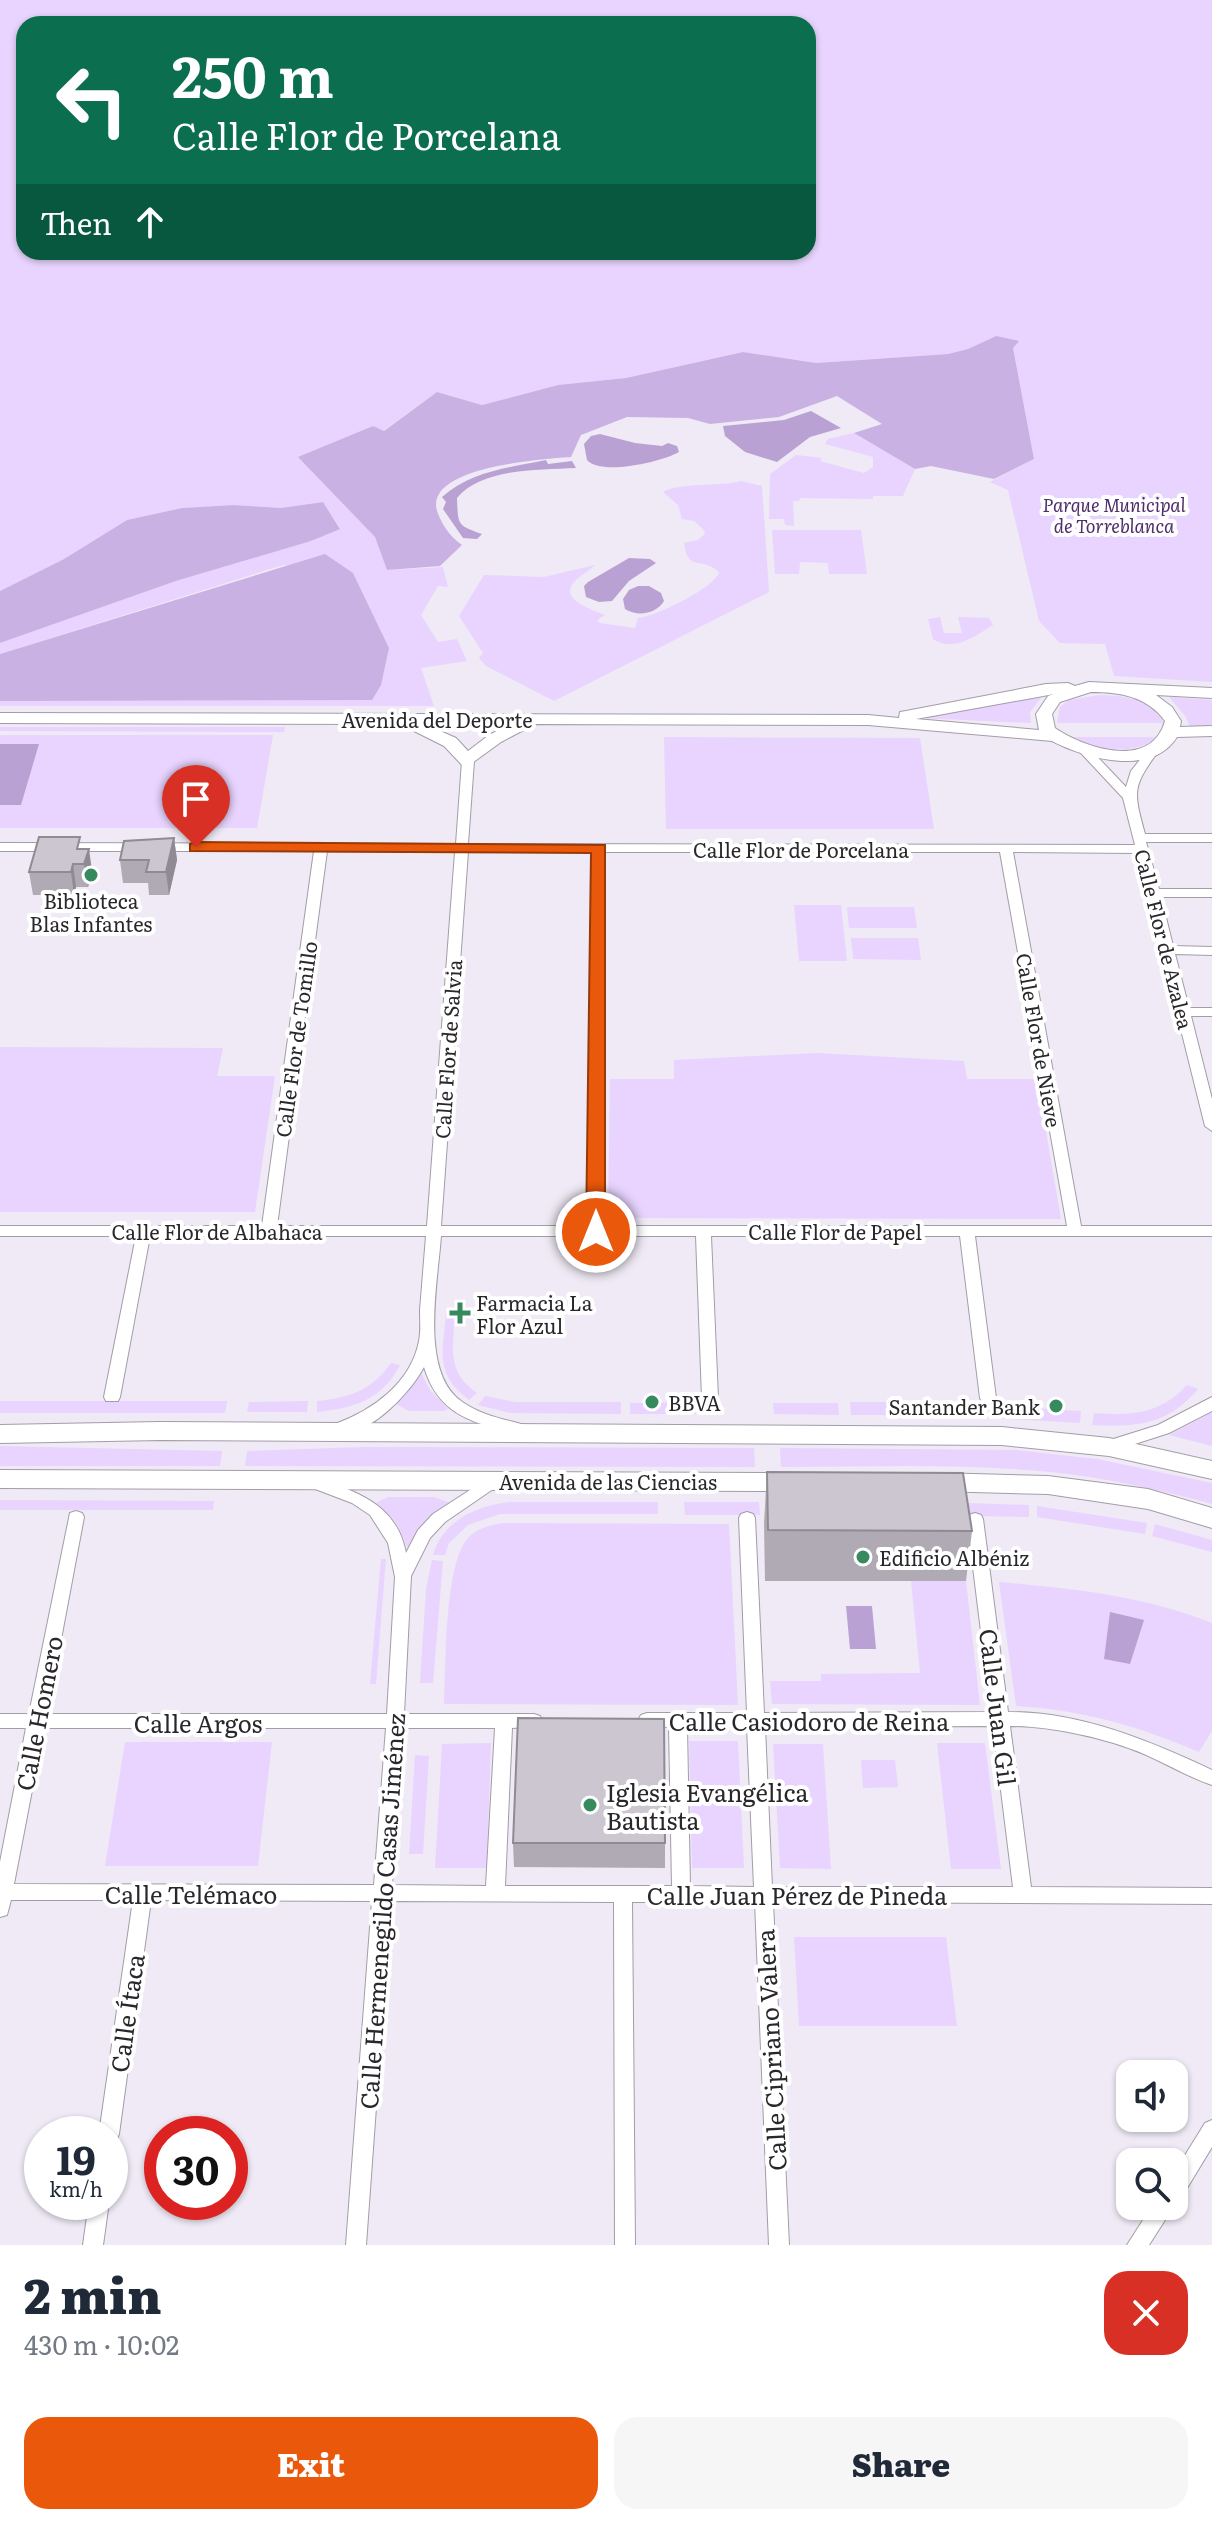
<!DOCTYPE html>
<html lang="en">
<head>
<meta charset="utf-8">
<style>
  body { margin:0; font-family:Literata,serif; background:#f6f6f7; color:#1f2937; height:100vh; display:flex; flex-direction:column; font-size:30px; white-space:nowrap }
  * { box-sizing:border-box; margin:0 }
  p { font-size:26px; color:#747a83 }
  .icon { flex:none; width:44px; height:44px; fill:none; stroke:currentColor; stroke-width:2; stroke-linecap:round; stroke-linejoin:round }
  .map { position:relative; height:2245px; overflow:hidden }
  .details { display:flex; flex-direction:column; background:#fff; flex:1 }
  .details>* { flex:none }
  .guide { position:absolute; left:16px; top:16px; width:800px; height:244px; border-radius:24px; box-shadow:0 2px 6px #0004; background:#0b6e4f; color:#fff; overflow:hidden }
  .controls { position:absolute; left:1116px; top:2060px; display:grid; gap:16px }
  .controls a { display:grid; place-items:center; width:72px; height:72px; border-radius:16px; background:#fff; box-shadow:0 2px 6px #0004; font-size:40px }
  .speed { position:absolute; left:24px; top:2116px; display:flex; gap:16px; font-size:40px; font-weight:700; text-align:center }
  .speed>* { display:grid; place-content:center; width:104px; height:104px; border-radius:50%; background:#fff; box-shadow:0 2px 6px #0004; line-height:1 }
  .speed small { font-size:20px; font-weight:400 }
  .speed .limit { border:12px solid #d22; background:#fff; color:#111 }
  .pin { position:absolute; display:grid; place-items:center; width:68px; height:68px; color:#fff; margin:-82px -34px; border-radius:50% 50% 50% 0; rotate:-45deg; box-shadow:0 0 8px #0007 }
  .pin .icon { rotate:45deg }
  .me { position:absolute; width:88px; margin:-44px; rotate:0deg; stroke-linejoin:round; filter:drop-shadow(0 0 6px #0008) }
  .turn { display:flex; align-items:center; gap:28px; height:168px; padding:0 24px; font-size:36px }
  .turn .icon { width:104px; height:104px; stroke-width:2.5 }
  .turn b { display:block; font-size:56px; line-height:68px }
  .then { display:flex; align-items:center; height:76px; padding:0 24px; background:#0003; gap:16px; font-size:30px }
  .round { display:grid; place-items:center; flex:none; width:84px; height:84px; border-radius:24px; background:#f6f6f7 }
  .overview { display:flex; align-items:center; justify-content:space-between; height:136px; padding:0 24px }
  h1 { font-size:48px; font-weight:800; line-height:60px }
  .cta { display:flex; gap:16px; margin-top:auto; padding:16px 24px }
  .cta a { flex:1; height:92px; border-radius:24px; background:#ea580c; color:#fff; font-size:32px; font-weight:800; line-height:92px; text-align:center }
  .cta a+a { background:#f6f6f7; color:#1f2937 }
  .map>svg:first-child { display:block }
  .green { fill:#e8d4fe; fill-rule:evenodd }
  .forest { fill:#c9b1e4 }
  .water { fill:#baa1d4 }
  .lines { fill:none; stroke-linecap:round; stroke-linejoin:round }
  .street-casing { stroke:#a29da7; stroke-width:2 }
  .secondary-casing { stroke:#a29da7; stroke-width:2 }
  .primary-casing { stroke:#a29da7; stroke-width:2 }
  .street { fill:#fff; fill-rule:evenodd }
  .secondary { fill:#fff; fill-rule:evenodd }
  .primary { fill:#fff; fill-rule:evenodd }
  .wall { fill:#afaab3 }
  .shaded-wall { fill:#8e8b92 }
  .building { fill:#cbc6d0; stroke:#8e8b92; stroke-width:2 }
  .route { fill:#ea580c; stroke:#983908; stroke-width:2 }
  .poi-dot { fill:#368a5d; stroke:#fff; stroke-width:3 }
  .labels { text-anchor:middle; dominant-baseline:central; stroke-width:8; stroke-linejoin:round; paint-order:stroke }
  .far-park-label { font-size:18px; font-style:italic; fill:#4f2e6b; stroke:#fff }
  .street-label { font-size:20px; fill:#29272b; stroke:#fff }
  .poi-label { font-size:20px; fill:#29272b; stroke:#fff; text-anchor:start }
  .near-street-label { font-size:24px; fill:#29272b; stroke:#fff }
  .near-poi-label { font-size:24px; fill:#29272b; stroke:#fff; text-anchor:start }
</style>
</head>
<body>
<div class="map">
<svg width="1212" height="2245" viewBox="0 0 1212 2245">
  <rect width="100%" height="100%" fill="#efeaf5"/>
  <path class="green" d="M 0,0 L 1212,0 L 1212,682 L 1114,676 L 1105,644 L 1060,643 L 1039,621 L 1008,490 L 990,482 L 1034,459 L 1013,348 L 996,336 L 968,349 L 948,354 L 816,363 L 742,352 L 626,378 L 558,385 L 482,405 L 437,392 L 383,431 L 373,426 L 299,457 L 375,537 L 387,570 L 443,567 L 448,587 L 438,586 L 421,615 L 438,642 L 457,639 L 467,661 L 421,668 L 434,706 L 0,706 L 0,701 L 389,648 L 353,573 L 283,565 L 0,654 L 0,643 L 176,581 L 311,541 L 340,528 L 323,502 L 281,508 L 234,505 L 182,508 L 127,520 L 64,559 L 0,591 ZM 24,24 L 808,24 L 808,252 L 24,252 Z
    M 854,433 L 915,469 L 903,496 L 873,496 L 873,499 L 800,498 L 799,501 L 793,501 L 794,526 L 785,525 L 784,519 L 769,519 L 770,474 L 796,455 L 822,458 L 820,461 L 864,473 L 873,467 L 873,457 L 825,444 L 828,439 Z
    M 741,481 L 762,486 L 769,592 L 554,701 L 486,666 L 479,658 L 483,653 L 459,616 L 484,575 L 544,577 L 595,565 C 592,569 581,575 575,581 C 557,599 593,610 605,615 L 597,620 L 600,623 L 635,628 L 638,618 C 655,617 716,587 719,572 C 702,556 688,573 684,543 L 698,540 L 705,534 L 704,530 L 694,521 L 682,519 L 678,505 L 663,492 C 680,482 719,487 741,481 Z
    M 772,530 L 861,530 L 867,574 L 829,574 L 828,563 L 800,562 L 799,574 L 775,574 Z
    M 940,617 L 944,633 L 962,633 L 958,617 L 989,618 L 993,625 C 975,636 953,653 933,639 L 928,619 Z
    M 1044,694 L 1030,712 L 1031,723 L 920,718 Z
    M 1100,695 C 1126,696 1151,698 1164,723 L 1057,723 L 1060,707 L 1069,700 Z
    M 1169,697 L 1212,700 L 1212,727 L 1190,727 L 1186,717 Z
    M 0,727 L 285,727 L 284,732 L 0,731 Z
    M 0,735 L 273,735 L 257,828 L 0,828 Z
    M 664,737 L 920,738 L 934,829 L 666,829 Z
    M 1070,737 L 1158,737 C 1132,757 1097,750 1070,737 Z
    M 794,905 L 841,905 L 847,961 L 799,961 Z
    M 847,907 L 914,907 L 917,928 L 849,928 Z
    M 851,938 L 918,938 L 921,960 L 853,959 Z
    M 0,1047 L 223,1048 L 217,1076 L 275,1076 L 255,1212 L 0,1212 Z
    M 817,1053 L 964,1061 L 967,1079 L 1037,1079 L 1061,1219 L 608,1218 L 610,1079 L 674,1079 L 674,1060 Z
    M 446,1313 L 455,1313 C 453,1346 446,1372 477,1393 L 469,1400 C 434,1374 443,1352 446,1313 Z
    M 391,1363 L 400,1365 C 382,1400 354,1408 317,1412 L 317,1401 C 350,1398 372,1390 391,1363 Z
    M 421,1373 L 430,1390 L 448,1409 L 444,1411 L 409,1411 L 396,1404 Z
    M 1187,1385 L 1198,1389 C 1167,1425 1138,1427 1092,1425 L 1094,1413 C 1130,1416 1161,1414 1187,1385 Z
    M 485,1396 L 515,1402 L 621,1402 L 621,1414 L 510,1413 L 478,1405 Z
    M 0,1401 L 227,1401 L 225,1413 L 0,1413 Z
    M 308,1401 L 307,1412 L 247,1412 L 249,1402 Z
    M 704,1402 L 704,1414 L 630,1414 L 630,1403 Z
    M 850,1402 L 929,1402 L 930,1415 L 851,1415 Z
    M 773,1403 L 838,1403 L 839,1415 L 774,1414 Z
    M 941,1403 L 1081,1411 L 1080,1423 L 942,1415 Z
    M 1212,1409 L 1212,1446 L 1169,1435 L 1203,1417 Z
    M 0,1446 L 222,1451 L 220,1466 L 0,1466 Z
    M 364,1447 L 754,1448 L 755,1467 L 245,1466 L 247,1451 Z
    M 780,1448 L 1015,1450 L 1097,1459 L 1212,1483 L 1212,1504 C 1159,1490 1105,1477 1050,1472 C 961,1463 870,1467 781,1467 Z
    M 388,1497 L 434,1497 L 450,1503 L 430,1518 L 411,1547 L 407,1547 L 394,1520 L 376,1503 Z
    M 0,1500 L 212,1501 L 214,1501 L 213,1510 L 0,1510 Z
    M 509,1502 L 658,1502 L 658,1514 L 500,1514 L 468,1525 L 449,1543 L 445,1555 L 433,1555 C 443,1520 477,1506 509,1502 Z
    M 684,1502 L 759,1502 L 760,1515 L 685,1515 Z
    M 967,1503 L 1029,1505 L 1029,1517 L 918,1515 Z
    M 1037,1506 L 1147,1523 L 1145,1534 L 1037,1517 Z
    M 503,1523 L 729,1524 L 738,1705 L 444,1704 C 446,1667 444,1561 469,1537 C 478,1528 491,1525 503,1523 Z
    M 1155,1524 L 1212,1540 L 1212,1552 L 1152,1536 Z
    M 381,1559 L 386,1559 L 385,1570 L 376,1684 L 370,1684 Z
    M 432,1560 L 443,1561 L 433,1683 L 420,1683 L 426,1589 Z
    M 911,1581 L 966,1581 L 980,1705 L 772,1704 L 770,1681 L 821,1681 L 821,1674 L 920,1673 Z
    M 999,1582 C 1071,1588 1145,1596 1212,1623 L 1212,1731 L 1199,1752 C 1138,1726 1083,1710 1016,1706 Z
    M 689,1741 L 738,1741 L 744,1868 L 692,1868 Z
    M 125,1742 L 272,1742 L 258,1866 L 105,1866 Z
    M 491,1743 L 487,1868 L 435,1868 L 442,1744 Z
    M 937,1743 L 985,1743 L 1001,1869 L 951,1869 Z
    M 773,1744 L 823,1744 L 831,1869 L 780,1868 Z
    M 415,1755 L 429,1756 L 423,1854 L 409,1854 Z
    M 861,1760 L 895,1760 L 898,1787 L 863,1788 Z
    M 794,1937 L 946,1937 L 957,2026 L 799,2026 Z"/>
  <path class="forest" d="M 996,336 L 1019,341 L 1013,348 L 1034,459 L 994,479 L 931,466 L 915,469 L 854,433 L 882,424 L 837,396 L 779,417 L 710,424 L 688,418 L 627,417 L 581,435 L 571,457 C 544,459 415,467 439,516 C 444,528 451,537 462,545 L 440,566 L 387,570 L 375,537 L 298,457 L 373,426 L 384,431 L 437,392 L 482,405 L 558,385 L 626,378 L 743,352 L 816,363 L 948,354 L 968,349 Z
    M 323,502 L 340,529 L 311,541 L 176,581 L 0,643 L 0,591 L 64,559 L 127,520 L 182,508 L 234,505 L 281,508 Z
    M 325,554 L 353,573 L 389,648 L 381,685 L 372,700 L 0,701 L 0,654 Z"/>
  <path class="water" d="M 811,411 L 841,428 L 810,437 L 777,462 L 745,452 L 725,436 L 723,426 L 784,420 Z
    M 600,434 L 635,443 L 662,446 L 668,443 L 677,446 L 679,452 C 662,462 600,476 587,460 L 584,444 L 591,436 Z
    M 546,460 L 548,464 L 572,461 L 576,468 C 538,470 482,468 457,498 C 458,527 458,525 482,534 L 477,539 L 463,538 L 443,509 L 446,502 L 442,497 C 472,471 507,468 546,460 Z
    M 629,558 L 650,559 L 656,563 L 629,581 L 612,601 L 599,602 L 586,597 L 584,586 L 588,582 Z
    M 638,586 L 649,586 L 661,593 L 664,601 C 656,614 638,617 625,609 L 623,599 L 629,590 Z
    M 0,744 L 39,744 L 21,805 L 0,805 Z
    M 846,1606 L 872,1606 L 876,1649 L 850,1649 Z
    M 1110,1612 L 1144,1620 L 1130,1664 L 1104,1659 Z"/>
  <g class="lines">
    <defs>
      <path id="street" d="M 1154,745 L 1160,749 C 1132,787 1133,790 1145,834 L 1212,834 L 1212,842 L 1146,842 L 1159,889 L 1212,889 L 1212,897 L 1161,897 L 1173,946 L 1212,947 L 1212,955 L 1175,954 L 1189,1008 L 1212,1008 L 1212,1016 L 1191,1016 L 1212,1099 L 1212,1131 L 1205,1126 L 1137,853 L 1013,852 L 1081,1226 L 1212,1226 L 1212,1236 L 975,1236 L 996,1398 L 994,1402 L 982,1402 L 980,1398 L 960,1236 L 711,1236 L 718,1398 L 716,1402 L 704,1402 L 702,1398 L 696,1236 L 441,1236 C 438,1281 419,1371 461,1401 C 480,1415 503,1419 525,1425 L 527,1429 L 525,1433 L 519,1435 C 474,1422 439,1417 424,1367 C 411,1392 367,1440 335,1432 L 333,1428 L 335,1424 C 373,1410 411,1383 419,1341 C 421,1331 420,1320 420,1310 C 422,1285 424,1261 426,1236 L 150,1236 L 120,1397 L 118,1401 L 106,1401 L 104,1397 L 136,1236 L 0,1236 L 0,1226 L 262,1226 L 314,851 L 0,851 L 0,843 L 456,844 L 462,761 L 468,757 L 474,761 L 468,844 L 1135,845 L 1123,798 L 1079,751 L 1085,747 L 1089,748 L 1126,787 L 1131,771 L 1150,747 ZM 327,851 L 455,852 L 427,1226 L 277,1226 ZM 468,852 L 593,852 L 589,1226 L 441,1226 ZM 605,852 L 1000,852 L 1067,1226 L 603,1226 Z
        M 1212,1397 L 1212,1411 L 1169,1433 L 1110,1452 L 1104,1450 L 1102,1446 L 1104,1442 L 1158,1425 Z
        M 493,1475 L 499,1477 L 501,1481 L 499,1485 L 445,1522 L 430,1538 L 411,1576 L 404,1714 L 534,1714 L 540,1716 L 543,1721 L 540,1726 L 512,1728 L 505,1886 L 672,1886 L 669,1727 L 641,1725 L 638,1720 L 641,1715 L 647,1713 L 747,1713 L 739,1518 L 741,1514 L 747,1512 L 753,1514 L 755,1518 L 764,1713 L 991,1712 L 967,1519 L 969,1515 L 975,1513 L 981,1515 L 983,1519 L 1008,1712 C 1080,1712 1148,1740 1212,1770 L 1212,1785 C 1188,1777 1167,1764 1144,1754 C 1106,1738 1051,1726 1010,1726 L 1031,1887 L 1212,1888 L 1212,1904 L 773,1902 L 789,2245 L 769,2245 L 755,1902 L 632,1902 L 635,2245 L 615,2245 L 614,1902 L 391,1901 L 366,2245 L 346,2245 L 372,1901 L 151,1900 L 119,2134 L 116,2141 L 110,2143 L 110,2134 L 99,2134 L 133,1900 L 11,1900 L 7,1915 L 0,1917 L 0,1862 L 26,1728 L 0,1728 L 0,1714 L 29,1714 L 70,1513 L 76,1511 L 82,1513 L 84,1517 L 47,1714 L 387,1714 L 395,1577 L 388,1543 L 370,1515 L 352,1503 L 310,1487 L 308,1483 L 310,1479 L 316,1477 L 322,1479 C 361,1494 397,1506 406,1553 L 418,1530 L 433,1514 ZM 993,1726 L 1013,1887 L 772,1887 L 765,1727 ZM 687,1727 L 747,1727 L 754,1887 L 690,1886 ZM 44,1728 L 386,1728 L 374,1885 L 14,1884 ZM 403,1728 L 495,1728 L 486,1886 L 392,1885 Z
        M 1212,2120 L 1212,2147 L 1181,2198 L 1174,2201 L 1174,2173 L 1205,2123 Z
        M 89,2202 L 109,2202 L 103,2245 L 83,2245 Z
        M 1174,2205 L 1174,2206 L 1149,2245 L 1127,2245 L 1152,2206 Z"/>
      <path id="secondary" d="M 1089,682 L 1212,688 L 1212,698 L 1156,695 L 1172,707 L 1181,721 L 1180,727 L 1212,726 L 1212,736 L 1177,737 C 1152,777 1086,759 1052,741 L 868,725 L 535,724 L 501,742 L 468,766 L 462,765 L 444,746 L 400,724 L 0,723 L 0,713 L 868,715 L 899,718 L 900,712 L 906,711 L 1046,684 L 1068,683 L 1075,686 ZM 1091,692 C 1119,692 1147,696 1165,721 C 1151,770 1086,749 1055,728 L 1052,714 L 1060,702 ZM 1054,694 L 1048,696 L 1036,714 L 1039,730 L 916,719 ZM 424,724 L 511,724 L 489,735 L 468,751 L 456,738 Z"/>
      <path id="primary" d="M 160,1422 L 1002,1427 L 1109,1438 L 1212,1461 L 1212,1479 L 1109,1456 L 1002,1445 L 160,1440 L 0,1443 L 0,1425 Z
        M 0,1470 L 795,1473 L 804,1475 L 808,1482 L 804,1489 L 795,1491 L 0,1488 Z
        M 937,1473 L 1048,1476 L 1148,1489 L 1212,1508 L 1212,1528 L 1148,1509 L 1048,1494 L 937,1491 L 928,1489 L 924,1482 L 928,1475 Z"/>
    </defs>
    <use href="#street" class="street-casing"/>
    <use href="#secondary" class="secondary-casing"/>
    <use href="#primary" class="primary-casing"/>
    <use href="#street" class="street"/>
    <use href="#secondary" class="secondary"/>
    <use href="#primary" class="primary"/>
  </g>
  <path class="wall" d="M 174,838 L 177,860 L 169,895 L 149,895 L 148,883 L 123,883 L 120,860 Z
    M 82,849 L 92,871 L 88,887 L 76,887 L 74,895 L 33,895 L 29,872 Z
    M 767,1472 L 972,1531 L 966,1581 L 765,1581 L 764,1523 Z
    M 513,1843 L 665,1843 L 665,1868 L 514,1867 Z"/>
  <path class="shaded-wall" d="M 174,838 L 177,860 L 169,895 L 166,872 Z
    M 89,849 L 92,871 L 88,887 L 84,864 Z
    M 73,864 L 76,887 L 74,895 L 71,872 Z"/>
  <path class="building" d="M 39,837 L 80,837 L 77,849 L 89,849 L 84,864 L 73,864 L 71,872 L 29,872 Z
    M 174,838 L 166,872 L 146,872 L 149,860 L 120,860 L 124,841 Z
    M 767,1472 L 963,1473 L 972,1531 L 768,1530 Z
    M 518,1718 L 664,1719 L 665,1843 L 513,1843 Z"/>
  <path class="route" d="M 196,842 L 605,845 L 605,1232 L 602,1236 L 596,1238 L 586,1232 L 591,853 L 190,851 L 190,844 Z"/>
  <g class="poi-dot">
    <circle cx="91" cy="875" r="8"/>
    <path d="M456 1301h8v8h8v8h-8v8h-8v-8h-8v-8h8z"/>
    <circle cx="652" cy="1402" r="8"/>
    <circle cx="1056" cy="1406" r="8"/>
    <circle cx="863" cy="1557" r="8"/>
    <circle cx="590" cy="1805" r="8"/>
  </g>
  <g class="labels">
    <g class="far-park-label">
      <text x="1114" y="504">Parque Municipal<tspan x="1114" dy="21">de Torreblanca</tspan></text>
    </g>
    <g class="street-label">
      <text x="437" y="719">Avenida del Deporte</text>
      <text x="801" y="849">Calle Flor de Porcelana</text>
      <text transform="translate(1165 939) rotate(76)">Calle Flor de Azalea</text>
      <text transform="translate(295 1039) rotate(-82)">Calle Flor de Tomillo</text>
      <text transform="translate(1040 1040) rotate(80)">Calle Flor de Nieve</text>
      <text transform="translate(447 1049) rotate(-86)">Calle Flor de Salvia</text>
      <text x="217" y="1231">Calle Flor de Albahaca</text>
      <text x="835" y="1231">Calle Flor de Papel</text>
      <text x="608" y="1481">Avenida de las Ciencias</text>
    </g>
    <g class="poi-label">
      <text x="91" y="900" text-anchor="middle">Biblioteca<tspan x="91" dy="23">Blas Infantes</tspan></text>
      <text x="476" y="1302">Farmacia La<tspan x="476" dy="23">Flor Azul</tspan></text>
      <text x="668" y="1402">BBVA</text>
      <text x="1040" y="1406" text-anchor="end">Santander Bank</text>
      <text x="879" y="1557">Edificio Albéniz</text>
    </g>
    <g class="near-street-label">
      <text transform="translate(999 1707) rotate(83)">Calle Juan Gil</text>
      <text transform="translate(38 1713) rotate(-79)">Calle Homero</text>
      <text x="809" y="1720">Calle Casiodoro de Reina</text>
      <text x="198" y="1722">Calle Argos</text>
      <text x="191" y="1893">Calle Telémaco</text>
      <text x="797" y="1894">Calle Juan Pérez de Pineda</text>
      <text transform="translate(381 1911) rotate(-86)">Calle Hermenegildo Casas Jiménez</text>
      <text transform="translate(126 2013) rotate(-82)">Calle Ítaca</text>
      <text transform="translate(770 2050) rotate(-93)">Calle Cipriano Valera</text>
    </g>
    <g class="near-poi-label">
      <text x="606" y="1791">Iglesia Evangélica<tspan x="606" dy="28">Bautista</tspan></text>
    </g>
  </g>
</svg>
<div class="controls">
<a><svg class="icon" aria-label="sound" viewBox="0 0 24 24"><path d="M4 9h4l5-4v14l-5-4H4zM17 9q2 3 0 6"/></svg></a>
<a><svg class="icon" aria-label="search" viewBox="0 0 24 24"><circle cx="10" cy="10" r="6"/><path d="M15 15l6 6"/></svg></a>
</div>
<div class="speed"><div>19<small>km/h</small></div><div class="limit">30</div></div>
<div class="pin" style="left:196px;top:847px;background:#d93025"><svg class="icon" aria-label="arrive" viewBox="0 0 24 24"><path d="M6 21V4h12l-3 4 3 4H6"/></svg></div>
<svg class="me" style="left:596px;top:1232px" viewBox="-20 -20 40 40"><circle r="17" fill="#ea580c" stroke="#fff" stroke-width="3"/><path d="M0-11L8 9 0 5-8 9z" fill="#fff"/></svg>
<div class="guide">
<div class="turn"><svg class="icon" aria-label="left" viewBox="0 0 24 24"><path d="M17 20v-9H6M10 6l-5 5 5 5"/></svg><div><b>250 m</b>Calle Flor de Porcelana</div></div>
<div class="then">Then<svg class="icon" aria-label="ahead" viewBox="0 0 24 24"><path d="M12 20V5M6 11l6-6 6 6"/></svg></div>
</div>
</div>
<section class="details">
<div class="overview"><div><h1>2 min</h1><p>430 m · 10:02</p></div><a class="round" style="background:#d93025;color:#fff"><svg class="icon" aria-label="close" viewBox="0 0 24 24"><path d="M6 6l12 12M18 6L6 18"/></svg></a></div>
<div class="cta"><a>Exit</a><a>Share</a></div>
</section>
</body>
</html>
